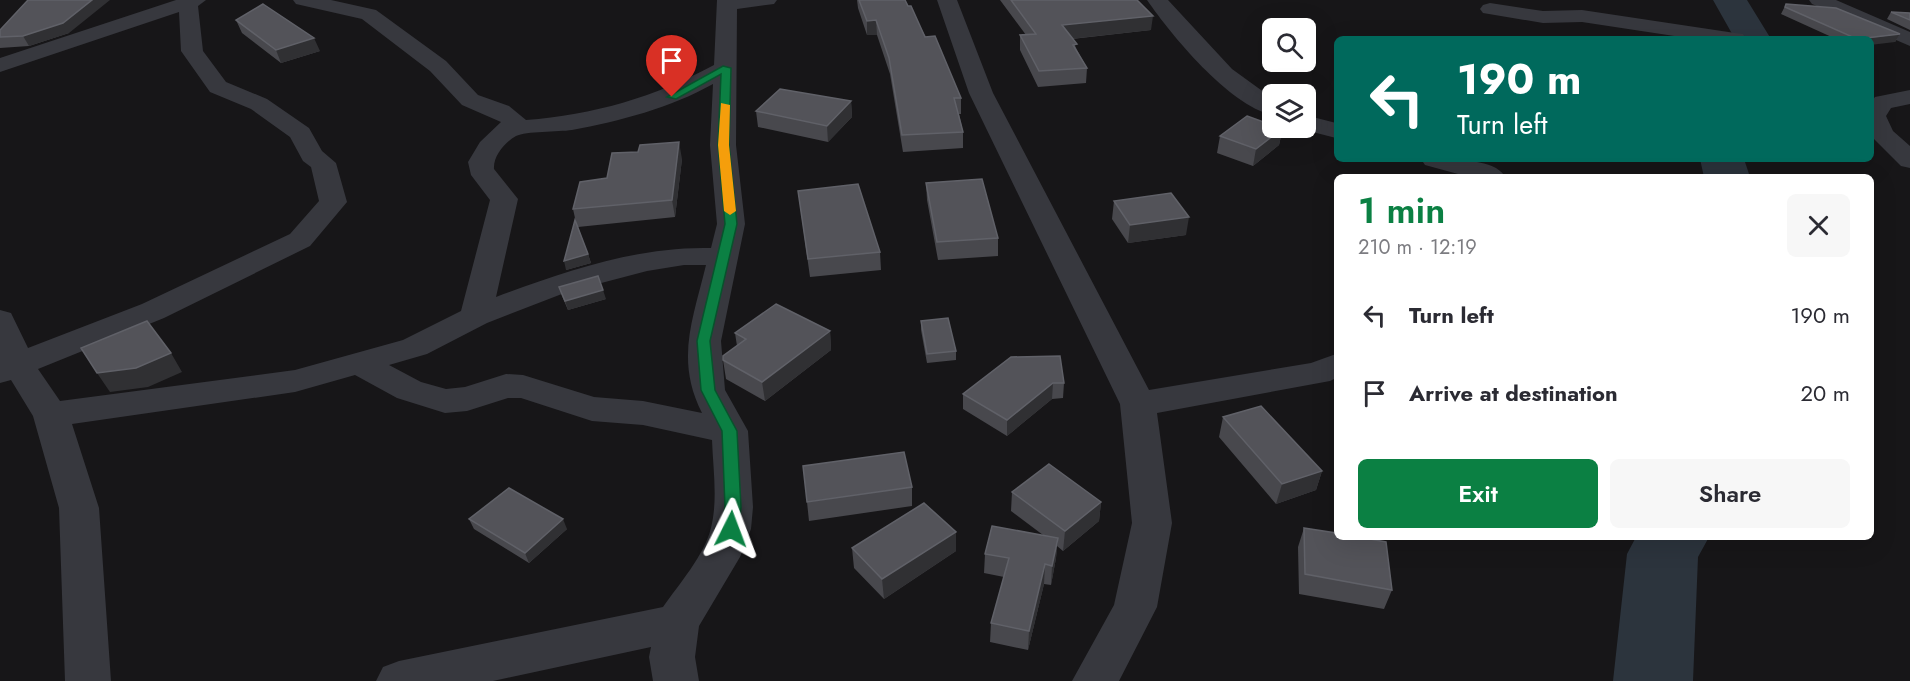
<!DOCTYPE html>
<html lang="en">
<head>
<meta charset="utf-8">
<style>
  body { margin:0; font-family:Jost,sans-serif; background:#f7f7f7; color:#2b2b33; height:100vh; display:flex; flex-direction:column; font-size:22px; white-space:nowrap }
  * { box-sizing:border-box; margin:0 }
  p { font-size:20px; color:#7c7c81 }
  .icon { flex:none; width:33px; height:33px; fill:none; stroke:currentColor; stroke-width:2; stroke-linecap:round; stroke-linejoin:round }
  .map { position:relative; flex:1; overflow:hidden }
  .details { position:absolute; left:1334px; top:174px; width:540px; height:366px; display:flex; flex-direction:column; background:#fff; border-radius:9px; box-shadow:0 6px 24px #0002 }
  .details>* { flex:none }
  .top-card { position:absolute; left:1334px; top:36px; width:540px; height:126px; border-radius:9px; box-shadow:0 6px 24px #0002; background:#00695c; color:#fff; overflow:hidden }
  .tools { position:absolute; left:1262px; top:18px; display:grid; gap:12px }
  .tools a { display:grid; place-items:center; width:54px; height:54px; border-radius:9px; background:#fff; box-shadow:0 6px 24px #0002; font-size:30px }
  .pin { position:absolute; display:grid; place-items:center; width:51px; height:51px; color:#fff; margin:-62px -26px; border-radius:50% 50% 50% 0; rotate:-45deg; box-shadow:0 0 6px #0007 }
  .pin .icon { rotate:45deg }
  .me { position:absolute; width:66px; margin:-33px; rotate:3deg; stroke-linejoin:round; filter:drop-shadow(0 0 4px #0008) }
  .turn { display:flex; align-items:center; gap:21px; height:126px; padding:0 24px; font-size:27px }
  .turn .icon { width:78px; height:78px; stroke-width:2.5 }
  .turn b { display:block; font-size:42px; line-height:51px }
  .round { display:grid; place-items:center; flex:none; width:63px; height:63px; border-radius:9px; background:#f7f7f7 }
  .head { display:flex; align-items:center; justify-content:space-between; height:102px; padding:0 24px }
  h1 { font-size:36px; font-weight:600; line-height:45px; color:#0b8043 }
  .cta { display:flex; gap:12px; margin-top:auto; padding:12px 24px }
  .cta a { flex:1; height:69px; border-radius:9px; background:#0b8043; color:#fff; font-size:24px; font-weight:600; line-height:69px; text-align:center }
  .cta a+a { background:#f7f7f7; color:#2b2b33 }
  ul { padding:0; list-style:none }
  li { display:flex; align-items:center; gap:18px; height:78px; padding:0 24px }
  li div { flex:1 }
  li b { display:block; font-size:22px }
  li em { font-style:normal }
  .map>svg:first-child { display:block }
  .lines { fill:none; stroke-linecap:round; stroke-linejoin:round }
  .river { fill:#2c343d; fill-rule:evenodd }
  .minor { fill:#37383e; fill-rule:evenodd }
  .wall { fill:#48484d }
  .shaded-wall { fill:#303033 }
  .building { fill:#535359; stroke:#606168; stroke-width:1.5 }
  .route { fill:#0b8043; stroke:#07532c; stroke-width:1.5 }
  .slow { fill:#f59e0b }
</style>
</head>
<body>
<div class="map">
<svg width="1910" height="681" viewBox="0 0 1910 681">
  <rect width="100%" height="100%" fill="#171618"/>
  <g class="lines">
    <path class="river" d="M 1713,0 L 1747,0 L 1771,39 L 1735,39 Z
      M 1700,159 L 1744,159 L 1750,177 L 1704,177 Z
      M 1636,537 L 1709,537 L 1698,557 L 1693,681 L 1613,681 L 1627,554 Z"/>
    <path class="minor" d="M 176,0 L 206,0 L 198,6 L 203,51 L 226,82 L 267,99 L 309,128 L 322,151 L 336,163 L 347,202 L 310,246 L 164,318 L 38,369 L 60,401 L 295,370 L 403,340 L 461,311 L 490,200 L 471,175 L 468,162 L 480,142 L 501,122 L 462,105 L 430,71 L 362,19 L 296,4 L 293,0 L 331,0 L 376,10 L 446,61 L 478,95 L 509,106 L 526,120 C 593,115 655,97 714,65 L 717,0 L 777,0 L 774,4 L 737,9 L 736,145 L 745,224 L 721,341 L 725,390 L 748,431 L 753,507 L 751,529 L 740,557 L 699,626 L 695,657 L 699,681 L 653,681 L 649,657 L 651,647 L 493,681 L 376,681 L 383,667 L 399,661 L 663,607 C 679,584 704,556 711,528 C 718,500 713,468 712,440 L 643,425 L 592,421 L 521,398 L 508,398 L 467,411 L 445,413 L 397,398 L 355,375 L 295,392 L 72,424 L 99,508 L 111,681 L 65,681 L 59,508 L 33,416 L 11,380 L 0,383 L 0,310 L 11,313 L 28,348 L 142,304 L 290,234 L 319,201 L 311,167 L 303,161 L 290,137 L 251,109 L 210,92 L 181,51 L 179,12 L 0,72 L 0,58 ZM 713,84 L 710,145 L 717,224 L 711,248 C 638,246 563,272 496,297 L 518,199 L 494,169 C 493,156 505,142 516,136 C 526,131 558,132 572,130 C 620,121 670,108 713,84 ZM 684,265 L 706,265 C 693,319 675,360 702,413 L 643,401 L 594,397 L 523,375 L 506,374 L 465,387 L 446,389 L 421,382 L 389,365 L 427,354 L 487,323 L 567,292 L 647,271 Z
      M 937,0 L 957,0 L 993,93 L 1149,390 L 1311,363 L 1336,354 L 1336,378 L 1330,381 L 1157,413 L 1172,523 L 1157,607 L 1119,681 L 1072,681 L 1114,605 L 1132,523 L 1120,404 L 969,93 Z
      M 1147,0 L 1168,0 L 1232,69 L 1272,98 L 1272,115 C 1228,104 1172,36 1147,0 Z
      M 1809,0 L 1836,0 L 1910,32 L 1910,46 L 1812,4 Z
      M 1490,3 L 1543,11 L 1582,10 L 1735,33 L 1743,34 L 1746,39 L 1694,39 L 1582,22 L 1543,23 L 1483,13 L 1480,9 L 1483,5 Z
      M 1910,90 L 1910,104 L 1891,108 L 1886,116 L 1893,131 L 1910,146 L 1910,168 L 1901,166 L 1870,135 L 1870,103 L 1875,97 Z
      M 1305,115 L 1336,123 L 1336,138 L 1297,128 L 1305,128 Z
      M 1421,159 C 1442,159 1492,157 1504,175 L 1469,177 L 1425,165 Z"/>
  </g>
  <path class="wall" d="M 857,0 L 905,0 L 961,98 L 961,114 L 959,114 L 963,132 L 963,148 L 903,152 L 890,74 L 877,35 L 867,35 L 858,8 Z
    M 1000,0 L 1137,0 L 1151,30 L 1072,39 L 1077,50 L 1087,68 L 1086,83 L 1038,87 L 1020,50 L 1020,35 L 1026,35 Z
    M 1786,4 L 1900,34 L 1895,42 L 1870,39 L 1836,39 L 1781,14 Z
    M 1891,12 L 1910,13 L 1910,30 L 1887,19 Z
    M 236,20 L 320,51 L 281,63 L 242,33 Z
    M 0,30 L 69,33 L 29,46 L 0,48 Z
    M 851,101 L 852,117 L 828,142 L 758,127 L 756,111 Z
    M 1283,128 L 1279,145 L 1253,166 L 1217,153 L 1220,136 Z
    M 682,159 L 675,217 L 578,227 L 588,254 L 591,263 L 566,270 L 577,227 L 573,209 L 607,178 Z
    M 926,183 L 998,238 L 998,256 L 938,260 L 927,200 Z
    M 798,191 L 880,252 L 881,270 L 810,277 Z
    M 1114,201 L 1186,235 L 1128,243 L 1112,219 Z
    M 559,287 L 606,299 L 568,310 L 562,296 Z
    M 921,321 L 956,351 L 956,360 L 927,363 L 921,330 Z
    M 830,331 L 831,350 L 765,401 L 726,379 L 723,360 L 737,346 L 735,333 Z
    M 1011,357 L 1064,383 L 1063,398 L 1052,399 L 1007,436 L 963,409 L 963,394 Z
    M 1223,417 L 1322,471 L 1316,490 L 1276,504 L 1219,437 Z
    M 912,487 L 912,506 L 809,521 L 807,502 Z
    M 1012,492 L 1101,502 L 1099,521 L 1063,551 L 1057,546 L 1056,558 L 1051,585 L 1044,584 L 1028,650 L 990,642 L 991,623 L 1004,577 L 984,573 L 985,554 L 1043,535 L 1011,511 Z
    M 469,519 L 567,529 L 529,563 L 474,529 Z
    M 1304,528 L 1392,590 L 1384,609 L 1299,594 L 1298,547 Z
    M 852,548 L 956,551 L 884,599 L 854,568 Z"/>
  <path class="shaded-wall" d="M 92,0 L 110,0 L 69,33 L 29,46 L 23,36 Z
    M 1153,16 L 1151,30 L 1061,40 L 1062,25 Z
    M 876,20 L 877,35 L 867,35 L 867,21 Z
    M 1900,34 L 1895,42 L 1870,45 L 1870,39 L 1864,39 Z
    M 314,38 L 320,51 L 281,63 L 276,50 Z
    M 851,101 L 852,117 L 828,142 L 827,126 Z
    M 1283,128 L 1279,145 L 1253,166 L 1256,149 Z
    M 679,142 L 682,159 L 675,217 L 672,200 Z
    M 1189,217 L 1186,235 L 1128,243 L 1130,225 Z
    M 588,254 L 591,263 L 566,270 L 564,261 Z
    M 603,290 L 606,299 L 568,310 L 565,301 Z
    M 830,331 L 831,350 L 765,401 L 762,382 Z
    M 171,353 L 182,372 L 148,387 L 110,392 L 97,373 Z
    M 1053,383 L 1052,399 L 1007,436 L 1007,420 Z
    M 1322,471 L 1316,490 L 1276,504 L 1282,484 Z
    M 1101,502 L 1099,521 L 1063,551 L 1065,531 Z
    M 563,519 L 567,529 L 529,563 L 525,553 Z
    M 956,532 L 956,551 L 884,599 L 882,579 Z
    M 1058,538 L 1056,558 L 1051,585 L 1052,566 Z
    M 1045,564 L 1044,584 L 1028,650 L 1029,631 Z"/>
  <path class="building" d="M 28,0 L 92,0 L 63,23 L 23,36 L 0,37 L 0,30 Z
    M 859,0 L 905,0 L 908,6 L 911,6 L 925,37 L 935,36 L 961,98 L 954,98 L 963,132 L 902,135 L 889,58 L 876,20 L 867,21 Z
    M 1011,0 L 1137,0 L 1153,16 L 1062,25 L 1077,44 L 1073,45 L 1087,68 L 1039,71 L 1020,35 L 1036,34 Z
    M 263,4 L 314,38 L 276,50 L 236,20 Z
    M 1786,4 L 1836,8 L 1900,34 L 1857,39 L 1785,7 Z
    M 1891,12 L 1910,13 L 1910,20 Z
    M 780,89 L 851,101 L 827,126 L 756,111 Z
    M 1247,116 L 1272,125 L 1272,128 L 1283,128 L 1256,149 L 1220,136 Z
    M 679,142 L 672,200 L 573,209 L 580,182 L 607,178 L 612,153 L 638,152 L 640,145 Z
    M 982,179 L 998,238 L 937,242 L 926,183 Z
    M 858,184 L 880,252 L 808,259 L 798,191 Z
    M 1171,193 L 1189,217 L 1130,225 L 1114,201 Z
    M 575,220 L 588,254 L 564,261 Z
    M 598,276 L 603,290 L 565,301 L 559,287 Z
    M 776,304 L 830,331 L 762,382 L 723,360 L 723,356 L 746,339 L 735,333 Z
    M 948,318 L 956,351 L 927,354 L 921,321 Z
    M 147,321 L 171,353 L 136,368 L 97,373 L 81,348 Z
    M 1060,356 L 1064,383 L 1053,383 L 1007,420 L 963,394 L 1011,357 Z
    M 1261,406 L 1322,471 L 1282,484 L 1223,417 Z
    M 904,452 L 912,487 L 807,502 L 803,466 Z
    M 1049,464 L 1101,502 L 1065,531 L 1012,492 Z
    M 509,488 L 563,519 L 525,553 L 469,519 Z
    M 924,503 L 956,532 L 882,579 L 852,548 Z
    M 992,526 L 1058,538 L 1052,566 L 1045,564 L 1029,631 L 991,623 L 1009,558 L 985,554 Z
    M 1304,528 L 1336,533 L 1336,537 L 1359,537 L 1386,542 L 1392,590 L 1305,574 Z"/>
  <path class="route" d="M 723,66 L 731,68 L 729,145 L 737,224 L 710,341 L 715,390 L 737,431 L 741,507 L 739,529 L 731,535 L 722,529 L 725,507 L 722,431 L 701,390 L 697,341 L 725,224 L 718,145 L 721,74 L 676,99 L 667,97 Z"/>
  <path class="slow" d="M 721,103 L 730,105 L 729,145 L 736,211 L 730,215 L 724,211 L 718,145 Z"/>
</svg>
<div class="tools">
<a><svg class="icon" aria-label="search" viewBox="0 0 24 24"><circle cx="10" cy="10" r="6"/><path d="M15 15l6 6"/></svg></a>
<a><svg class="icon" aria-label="layers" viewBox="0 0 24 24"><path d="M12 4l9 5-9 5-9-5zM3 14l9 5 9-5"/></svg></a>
</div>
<div class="pin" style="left:672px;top:97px;background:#d93025"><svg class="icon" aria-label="arrive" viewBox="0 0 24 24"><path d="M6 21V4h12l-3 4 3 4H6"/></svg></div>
<svg class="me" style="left:731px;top:529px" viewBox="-20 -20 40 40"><path d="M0-17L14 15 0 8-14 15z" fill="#0b8043" stroke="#fff" stroke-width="4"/></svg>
<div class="top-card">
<div class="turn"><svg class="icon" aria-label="left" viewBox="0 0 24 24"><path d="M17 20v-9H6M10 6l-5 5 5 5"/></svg><div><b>190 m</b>Turn left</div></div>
</div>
<section class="details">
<div class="head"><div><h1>1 min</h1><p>210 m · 12:19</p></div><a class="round"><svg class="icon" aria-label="close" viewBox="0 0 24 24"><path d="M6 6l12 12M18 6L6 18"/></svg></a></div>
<ul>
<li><svg class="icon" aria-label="left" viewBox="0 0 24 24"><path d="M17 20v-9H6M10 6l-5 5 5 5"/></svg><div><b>Turn left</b></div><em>190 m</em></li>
<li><svg class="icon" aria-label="arrive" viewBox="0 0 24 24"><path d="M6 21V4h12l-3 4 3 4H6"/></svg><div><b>Arrive at destination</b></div><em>20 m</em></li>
</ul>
<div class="cta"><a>Exit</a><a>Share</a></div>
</section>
</div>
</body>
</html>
